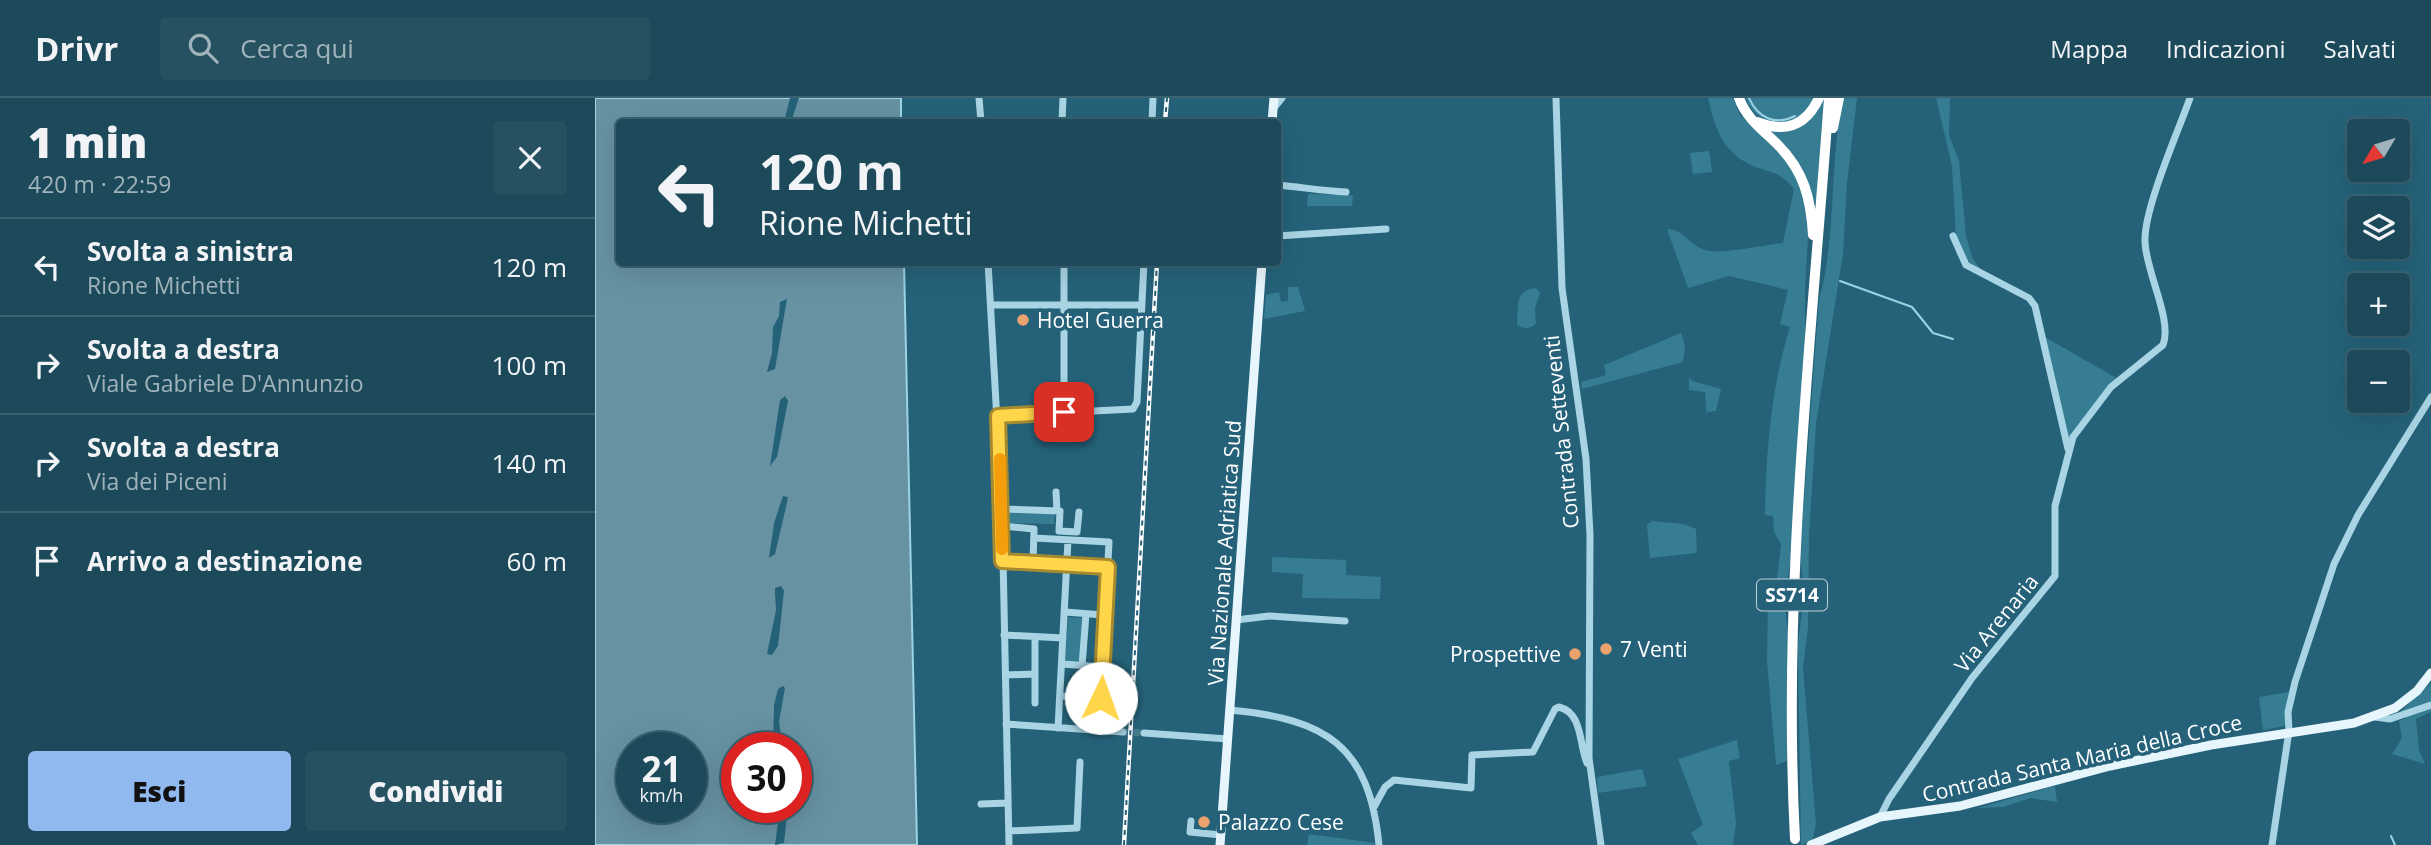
<!DOCTYPE html>
<html lang="it">
<head>
<meta charset="utf-8">
<style>
  body { margin:0; font-family:"Open Sans",sans-serif; background:#255161; color:#f1f3f6; height:100vh; display:flex; flex-direction:column; font-size:26px; white-space:nowrap }
  * { box-sizing:border-box; margin:0 }
  p { font-size:23px; color:#a0b3bb }
  .icon { flex:none; width:38px; height:38px; fill:none; stroke:currentColor; stroke-width:2; stroke-linecap:round; stroke-linejoin:round }
  .map { position:relative; flex:1; overflow:hidden }
  .drawer { display:flex; flex-direction:column; background:#1c4a5b; width:595px }
  .drawer>* { flex:none }
  .top-card { position:absolute; left:21px; top:21px; width:665px; height:147px; border-radius:7px; box-shadow:0 7px 28px #0002,0 0 0 2px #3a6271; background:#1c4a5b; color:#f1f3f6; overflow:hidden }
  .needle { width:46px; rotate:232deg }
  .tools { position:absolute; left:1752px; top:21px; display:grid; gap:14px }
  .tools a { display:grid; place-items:center; width:63px; height:63px; border-radius:7px; background:#1c4a5b; box-shadow:0 7px 28px #0002,0 0 0 2px #3a6271; font-size:35px }
  .speed { position:absolute; left:21px; top:634px; display:flex; gap:14px; font-size:35px; font-weight:700; text-align:center }
  .speed>* { display:grid; place-content:center; width:91px; height:91px; border-radius:50%; background:#1c4a5b; box-shadow:0 7px 28px #0002,0 0 0 2px #3a6271; line-height:1 }
  .speed small { font-size:18px; font-weight:400 }
  .speed .limit { border:10px solid #d22; background:#fff; color:#111 }
  .pin { position:absolute; display:grid; place-items:center; width:60px; height:60px; color:#fff; margin:-30px; border-radius:14px; box-shadow:0 4px 10px #0006 }
  .me { position:absolute; width:77px; margin:-38px; rotate:3deg; stroke-linejoin:round; filter:drop-shadow(0 0 5px #0008) }
  .turn { display:flex; align-items:center; gap:24px; height:147px; padding:0 28px; font-size:32px }
  .turn .icon { width:91px; height:91px; stroke-width:2.5 }
  .turn b { display:block; font-size:49px; line-height:60px }
  .round { display:grid; place-items:center; flex:none; width:74px; height:74px; border-radius:7px; background:#255161 }
  .headline { display:flex; align-items:center; justify-content:space-between; height:119px; padding:0 28px }
  h1 { font-size:42px; font-weight:800; line-height:52px }
  .button { display:flex; gap:14px; margin-top:auto; padding:14px 28px }
  .button a { flex:1; height:80px; border-radius:7px; background:#90b9f0; color:#111; font-size:28px; font-weight:800; line-height:80px; text-align:center }
  .button a+a { background:#255161; color:#f1f3f6 }
  ul { padding:0; list-style:none }
  li { display:flex; align-items:center; gap:21px; height:98px; padding:0 28px; border-top:2px solid #3a6271 }
  li div { flex:1 }
  li b { display:block; font-size:26px }
  li em { font-style:normal }
  header { display:flex; align-items:center; gap:42px; box-sizing:border-box; height:98px; padding:0 35px; background:#1c4a5b; border-bottom:2px solid #3a6271 }
  header strong { font-size:33px }
  nav { display:flex; gap:38px; margin-inline-start:auto; font-size:24px }
  .search { width:490px; height:63px; background:#255161; display:flex; align-items:center; gap:18px; box-sizing:border-box; padding:0 24px; border-radius:7px; color:#a0b3bb; font-size:26px }
  main { display:flex; flex:1; min-height:0 }
  .map>svg:first-child { display:block }
  .green { fill:#367d94 }
  .water { fill:#6692a2; stroke:#9cd3e4; stroke-width:2; fill-rule:evenodd }
  .pier { fill:#256279 }
  .lines { fill:none; stroke-linecap:round; stroke-linejoin:round }
  .stream { stroke:#9cd3e4; stroke-width:2 }
  .minor-tunnel { stroke:#467a8d; stroke-width:7; stroke-dasharray:7 3.5; stroke-linecap:butt }
  .minor { stroke:#a8d4e3; stroke-width:7 }
  .major { stroke:#e7f5fc; stroke-width:9 }
  .highway { stroke:#fff; stroke-width:10 }
  .rail-casing { stroke:#fff; stroke-width:4.5 }
  .rail { stroke:#256279; stroke-width:2; stroke-dasharray:5; stroke-linecap:butt }
  .route-casing { stroke:#a68a30; stroke-width:18 }
  .route { stroke:#ffd54a; stroke-width:12 }
  .slow { stroke:#f59e0b; stroke-width:12 }
  .poi-dot { fill:#eca26d; stroke:#256279; stroke-width:2.5 }
  .labels { text-anchor:middle; dominant-baseline:central; stroke-width:7; stroke-linejoin:round; paint-order:stroke }
  .shield { fill:#256279; stroke:#bed0d7; stroke-width:2 }
  .shield-label { font-size:19px; font-weight:bold; fill:#fff }
  .poi-label { font-size:21px; fill:#fff; stroke:#256279; text-anchor:start }
  .street-label { font-size:21px; fill:#fff; stroke:#256279 }
</style>
</head>
<body>
<header>
<strong>Drivr</strong>
<div class="search"><svg class="icon" aria-label="search" viewBox="0 0 24 24"><circle cx="10" cy="10" r="6"/><path d="M15 15l6 6"/></svg>Cerca qui</div>
<nav><a>Mappa</a><a>Indicazioni</a><a>Salvati</a></nav>
</header>
<main>
<section class="drawer">
<div class="headline"><div><h1>1 min</h1><p>420 m · 22:59</p></div><a class="round"><svg class="icon" aria-label="close" viewBox="0 0 24 24"><path d="M6 6l12 12M18 6L6 18"/></svg></a></div>
<ul>
<li><svg class="icon" aria-label="left" viewBox="0 0 24 24"><path d="M17 20v-9H6M10 6l-5 5 5 5"/></svg><div><b>Svolta a sinistra</b><p>Rione Michetti</p></div><em>120 m</em></li>
<li><svg class="icon" aria-label="right" viewBox="0 0 24 24"><path d="M7 20v-9h11M14 6l5 5-5 5"/></svg><div><b>Svolta a destra</b><p>Viale Gabriele D'Annunzio</p></div><em>100 m</em></li>
<li><svg class="icon" aria-label="right" viewBox="0 0 24 24"><path d="M7 20v-9h11M14 6l5 5-5 5"/></svg><div><b>Svolta a destra</b><p>Via dei Piceni</p></div><em>140 m</em></li>
<li><svg class="icon" aria-label="arrive" viewBox="0 0 24 24"><path d="M6 21V4h12l-3 4 3 4H6"/></svg><div><b>Arrivo a destinazione</b></div><em>60 m</em></li>
</ul>
<div class="button"><a>Esci</a><a>Condividi</a></div>
</section>
<div class="map">
<svg width="1836" height="747" viewBox="0 0 1836 747">
  <rect width="100%" height="100%" fill="#256279"/>
  <path class="green" d="M 1113,0 L 1138,0 L 1145,17 L 1183,53 L 1201,76 L 1214,119 L 1210,193 L 1210,270 L 1196,460 L 1189,502 L 1193,534 L 1192,663 L 1181,667 L 1172,563 L 1173,500 L 1180,500 L 1186,446 L 1179,434 L 1178,418 L 1170,417 C 1171,354 1176,290 1195,229 L 1185,226 L 1193,192 L 1134,178 L 1093,190 L 1072,131 C 1090,132 1094,147 1110,152 C 1126,157 1169,147 1188,145 L 1199,91 C 1183,70 1172,76 1152,65 C 1126,51 1119,26 1113,0 Z
    M 1150,0 L 1220,0 C 1216,6 1212,15 1206,19 C 1185,33 1159,23 1150,0 Z
    M 1229,0 L 1221,103 L 1219,105 C 1211,74 1195,56 1175,32 L 1199,31 Z
    M 1248,0 L 1262,0 L 1252,85 L 1248,156 L 1221,325 L 1214,437 L 1213,529 L 1208,570 L 1221,726 L 1217,743 L 1206,747 L 1203,546 L 1209,495 L 1205,454 L 1224,202 C 1242,137 1234,66 1248,0 Z
    M 1341,0 L 1355,0 L 1354,37 L 1364,63 L 1371,138 L 1377,159 L 1385,171 L 1362,158 L 1357,68 Z
    M 1114,53 L 1117,74 L 1098,76 L 1095,55 Z
    M 713,96 L 758,97 L 757,108 L 712,108 Z
    M 693,189 L 703,189 L 710,213 L 669,221 L 671,197 L 684,194 L 686,204 L 693,203 Z
    M 941,190 L 945,195 L 940,210 L 941,226 C 935,231 929,231 922,227 C 924,209 918,193 941,190 Z
    M 1086,235 L 1090,248 L 1088,264 L 987,291 L 986,284 L 1011,277 L 1009,267 Z
    M 1448,238 L 1523,281 L 1474,346 Z
    M 1094,279 L 1097,283 L 1126,291 L 1121,313 L 1112,314 L 1112,320 L 1110,294 L 1094,292 Z
    M 411,415 L 460,416 L 459,426 L 411,425 Z
    M 1057,423 L 1089,426 L 1101,431 L 1102,455 L 1055,460 L 1052,427 Z
    M 677,459 L 751,462 L 751,477 L 786,479 L 785,501 L 707,500 L 708,476 L 677,474 Z
    M 473,519 L 489,520 L 486,567 L 470,566 Z
    M 1836,585 L 1836,614 L 1821,621 L 1824,652 L 1830,666 L 1797,656 L 1807,640 L 1804,623 L 1811,620 L 1805,614 Z
    M 1695,594 L 1690,628 L 1668,632 L 1664,599 Z
    M 1142,642 L 1145,660 L 1134,663 L 1141,725 L 1138,747 L 1103,747 L 1096,735 L 1108,727 L 1083,661 Z
    M 1047,671 L 1052,688 L 1003,695 L 1002,679 Z
    M 1460,688 L 1462,704 L 1436,700 L 1408,709 L 1382,710 Z
    M 714,736 L 780,745 L 780,747 L 712,747 Z"/>
  <path class="water" d="M 0,0 L 306,0 L 306,24 L 24,24 L 24,164 L 309,165 L 322,747 L 0,747 ZM 37,649 L 96,649 L 96,709 L 37,709 ZM 142,649 L 201,649 L 201,709 L 142,709 Z"/>
  <path class="pier" d="M 195,0 L 204,0 L 196,24 L 189,24 Z
    M 192,201 L 180,271 L 172,274 L 177,255 L 178,229 L 184,218 L 185,204 Z
    M 190,298 L 193,303 L 182,359 L 175,368 L 185,302 Z
    M 188,398 L 193,399 L 191,409 L 180,456 L 174,460 L 179,425 Z
    M 186,488 L 189,493 L 183,548 L 177,557 L 172,556 L 181,512 L 180,495 L 180,490 Z
    M 188,588 L 190,590 L 184,624 L 186,637 L 184,649 L 178,649 L 179,607 L 183,591 Z
    M 185,709 L 193,709 L 189,745 L 180,747 Z"/>
  <g class="lines">
    <path class="stream" d="M 1154,0 C 1163,20 1180,28 1200,18
      M 1245,183 L 1317,209 L 1338,235 L 1358,241
      M 1796,738 L 1800,747"/>
    <path class="minor-tunnel" d="M 528,634 L 549,635"/>
    <path class="minor" d="M 384,0 L 386,24
      M 961,0 L 967,190 L 991,361 L 995,437 L 994,660 L 1006,747
      M 678,11 L 687,0
      M 467,24 L 468,0
      M 557,24 L 558,0
      M 682,87 C 706,89 727,93 751,94
      M 682,138 L 791,131
      M 1358,138 L 1371,167 L 1434,200 L 1440,208 L 1473,351
      M 393,164 L 407,411 L 414,747
      M 469,164 L 469,314
      M 397,207 L 547,207
      M 403,318 L 538,311 L 542,304 L 549,164
      M 461,394 L 462,413
      M 407,411 L 465,413 L 464,433 L 482,434 L 484,414
      M 407,428 L 439,431 L 438,464
      M 439,440 L 514,444 L 504,632
      M 407,463 L 513,469
      M 470,514 L 509,517
      M 641,522 L 674,518 L 750,523
      M 409,537 L 468,540
      M 467,566 L 508,569
      M 487,568 L 491,516
      M 411,577 L 440,576 L 440,539
      M 465,598 L 506,600
      M 440,605 L 440,576
      M 635,612 C 731,621 774,647 784,747
      M 1780,619 L 1795,621 L 1836,607
      M 411,626 L 528,634
      M 463,630 L 473,442
      M 549,635 L 633,641
      M 386,706 L 413,705
      M 779,709 L 790,689 L 799,682 L 876,690 L 877,657 L 938,654 L 960,611 L 964,609 C 988,615 984,647 992,665
      M 1285,719 L 1294,701 L 1377,580 L 1460,478 L 1460,408 L 1478,339 L 1516,289 L 1568,247 C 1578,222 1550,172 1550,143 C 1549,110 1583,34 1595,0
      M 596,723 L 595,734 L 626,737
      M 414,733 L 482,730 L 485,664
      M 1677,747 L 1694,633 L 1693,614 L 1700,584 L 1739,466 L 1763,417 L 1836,299"/>
    <path class="major" d="M 677,24 L 679,0
      M 625,747 L 667,164
      M 1216,747 L 1285,719 L 1365,708 L 1515,668 L 1616,647 L 1759,625 L 1800,610 L 1822,593 L 1836,575"/>
    <path class="highway" d="M 1144,0 C 1151,20 1168,32 1183,47 C 1209,73 1216,101 1218,137
      M 1162,24 C 1190,35 1211,28 1224,0
      M 1238,30 L 1244,0
      M 1200,741 C 1187,493 1216,247 1234,0"/>
    <defs>
      <path id="rail" d="M 570,24 L 572,0
        M 529,747 L 562,164"/>
    </defs>
    <use href="#rail" class="rail-casing"/>
    <use href="#rail" class="rail"/>
  </g>
  <g class="lines">
    <defs>
      <path id="route" d="M 469,314 L 403,318 L 407,463 L 513,469 L 506,600"/>
    </defs>
    <use href="#route" class="route-casing"/>
    <use href="#route" class="route"/>
    <path class="slow" d="M 405,361 L 407,451"/>
  </g>
  <g class="poi-dot">
    <circle cx="428" cy="222" r="7"/>
    <circle cx="1011" cy="551" r="7"/>
    <circle cx="980" cy="556" r="7"/>
    <circle cx="609" cy="724" r="7"/>
  </g>
  <g class="labels">
    <rect class="shield" x="1162" y="481.5" width="70" height="31" rx="5"/>
    <g class="shield-label">
      <text x="1197" y="497">SS714</text>
    </g>
    <g class="poi-label">
      <text x="442" y="222">Hotel Guerra</text>
      <text x="1025" y="551">7 Venti</text>
      <text x="966" y="556" text-anchor="end">Prospettive</text>
      <text x="623" y="724">Palazzo Cese</text>
    </g>
    <g class="street-label">
      <text transform="translate(966 334) rotate(-96)">Contrada Setteventi</text>
      <text transform="translate(629 455) rotate(-86)">Via Nazionale Adriatica Sud</text>
      <text transform="translate(1401 525) rotate(-51)">Via Arenaria</text>
      <text transform="translate(1487 660) rotate(-13)">Contrada Santa Maria della Croce</text>
    </g>
  </g>
</svg>
<div class="tools">
<a><svg class="needle" viewBox="-14 -14 28 28"><path d="M0-13l5 13h-10z" fill="#e53935"/><path d="M0 13l5-13h-10z" fill="#a0b3bb"/></svg></a>
<a><svg class="icon" aria-label="layers" viewBox="0 0 24 24"><path d="M12 4l9 5-9 5-9-5zM3 14l9 5 9-5"/></svg></a>
<a>+</a>
<a>−</a>
</div>
<div class="speed"><div>21<small>km/h</small></div><div class="limit">30</div></div>
<div class="pin" style="left:469px;top:314px;background:#d93025"><svg class="icon" aria-label="arrive" viewBox="0 0 24 24"><path d="M6 21V4h12l-3 4 3 4H6"/></svg></div>
<svg class="me" style="left:506px;top:600px" viewBox="-20 -20 40 40"><circle r="19" fill="#fff"/><path d="M0-13L10 11 0 6-10 11z" fill="#ffd54a"/></svg>
<div class="top-card">
<div class="turn"><svg class="icon" aria-label="left" viewBox="0 0 24 24"><path d="M17 20v-9H6M10 6l-5 5 5 5"/></svg><div><b>120 m</b>Rione Michetti</div></div>
</div>
</div>
</main>
</body>
</html>
